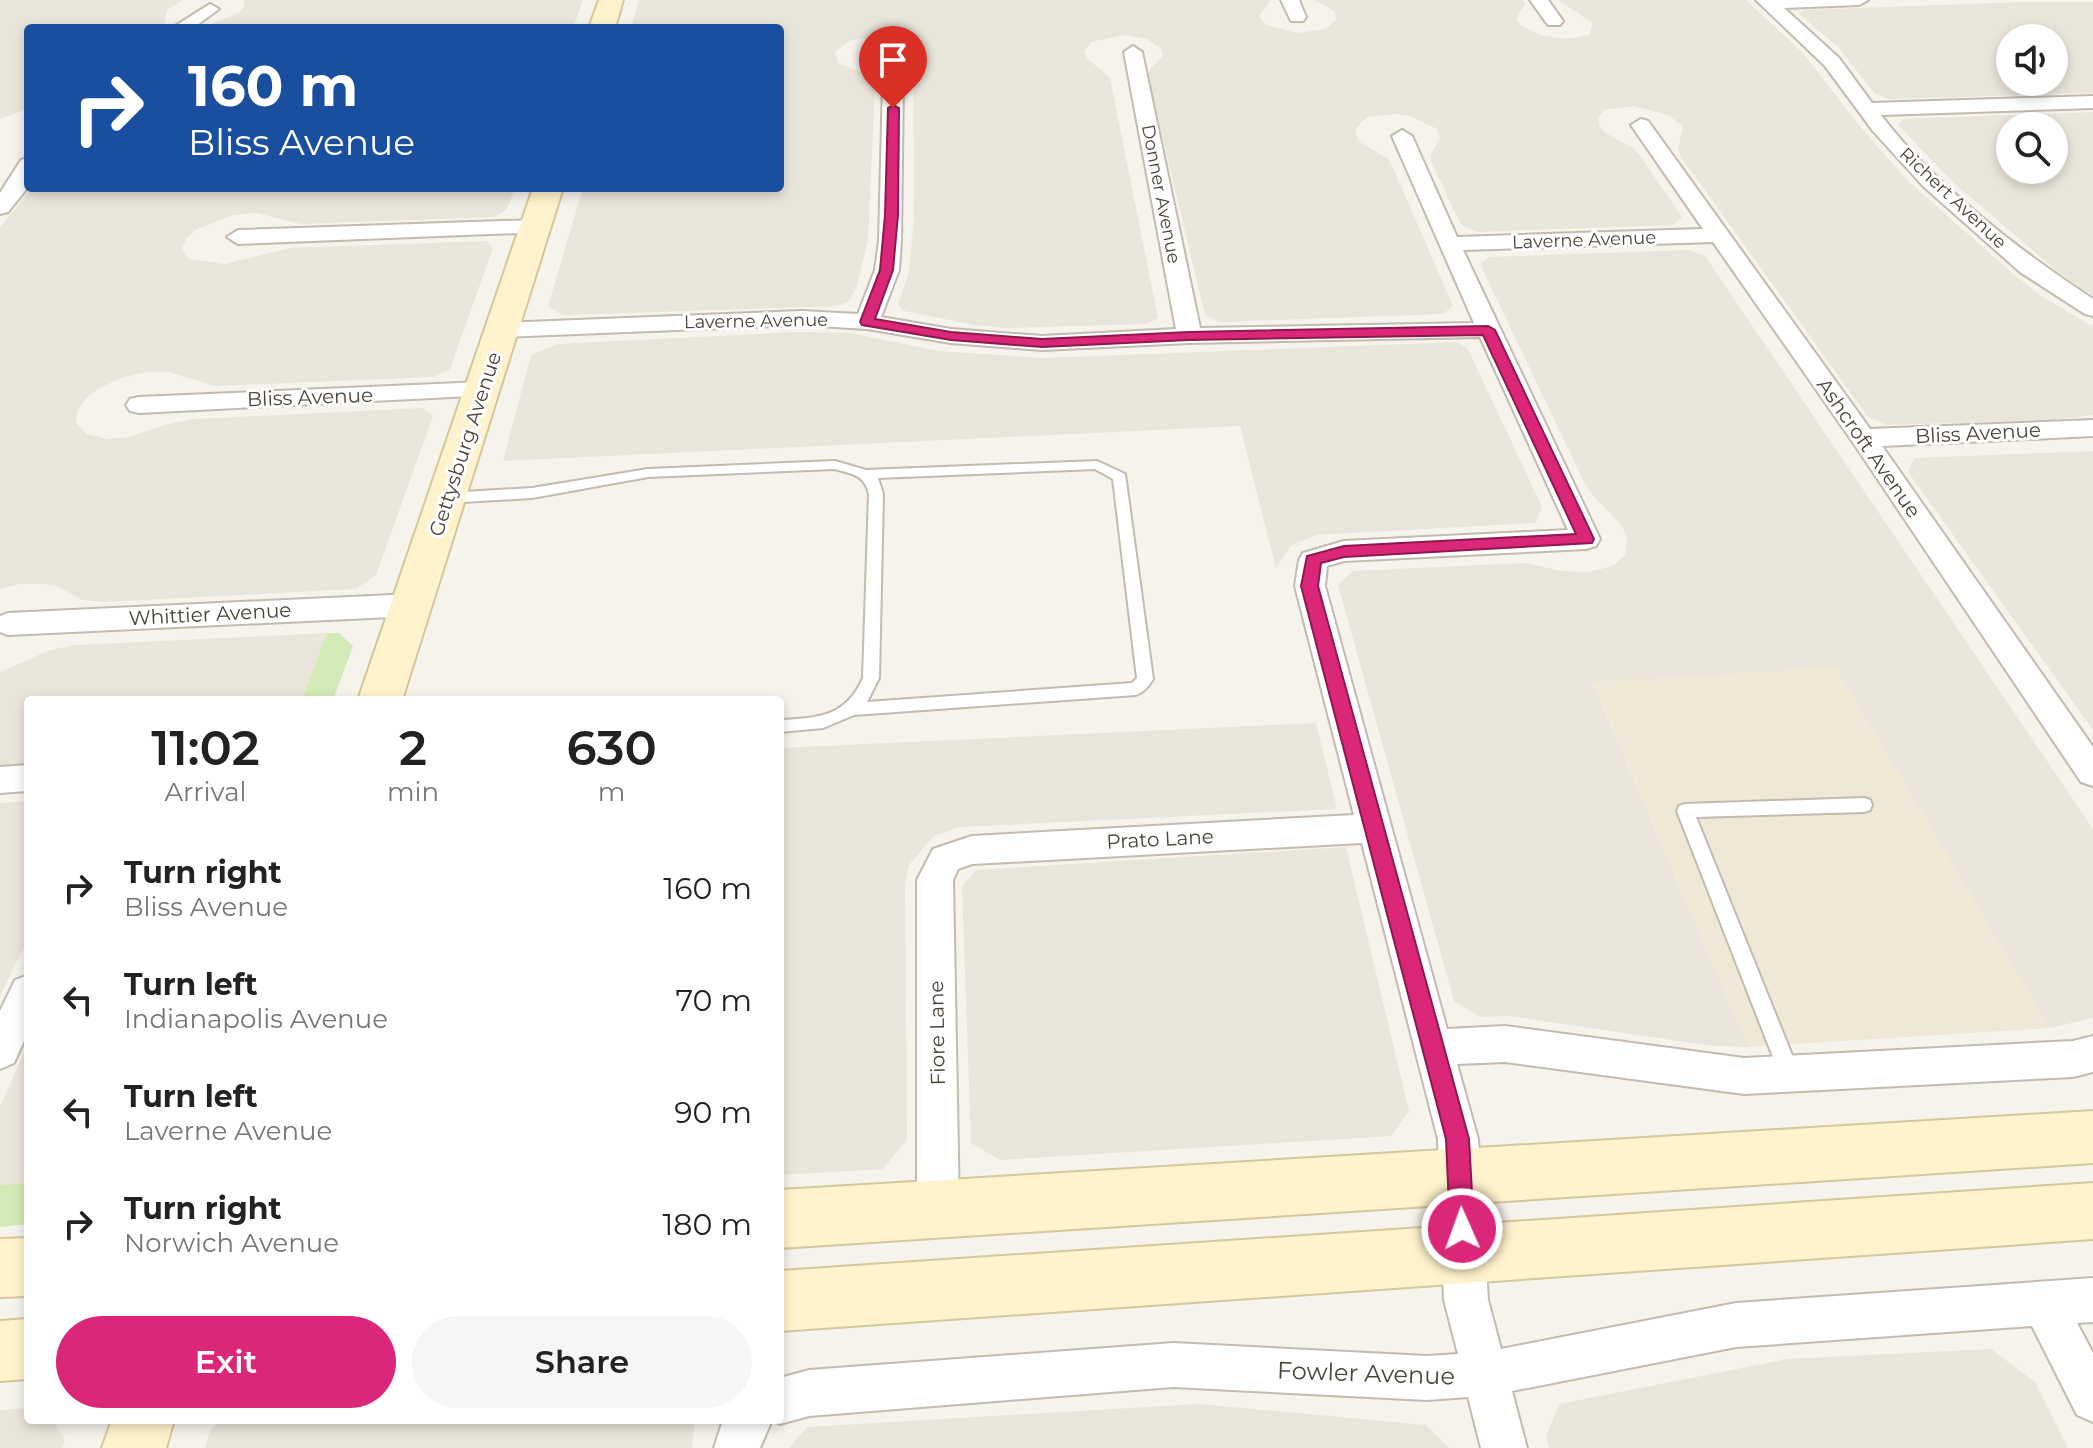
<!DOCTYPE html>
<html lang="en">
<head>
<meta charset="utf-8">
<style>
  body { margin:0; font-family:Montserrat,sans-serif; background:#f6f6f6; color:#222; height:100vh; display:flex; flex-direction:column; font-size:30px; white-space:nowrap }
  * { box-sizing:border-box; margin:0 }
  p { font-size:26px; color:#767676 }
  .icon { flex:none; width:44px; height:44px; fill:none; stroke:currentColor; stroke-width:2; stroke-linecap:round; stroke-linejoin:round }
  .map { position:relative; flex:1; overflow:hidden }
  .drawer { position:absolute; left:24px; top:696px; width:760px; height:728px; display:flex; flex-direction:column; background:#fff; border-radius:8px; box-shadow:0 4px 12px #0003 }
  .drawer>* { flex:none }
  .guide { position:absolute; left:24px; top:24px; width:760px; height:168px; border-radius:8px; box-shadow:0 4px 12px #0003; background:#1a4fa0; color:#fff; overflow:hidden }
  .controls { position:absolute; left:1996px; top:24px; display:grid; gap:16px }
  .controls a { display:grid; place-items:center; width:72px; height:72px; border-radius:50%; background:#fff; box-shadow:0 4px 12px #0003; font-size:40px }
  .pin { position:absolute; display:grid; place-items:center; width:68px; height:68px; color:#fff; margin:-82px -34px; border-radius:50% 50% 50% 0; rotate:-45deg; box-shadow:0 0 8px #0007 }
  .pin .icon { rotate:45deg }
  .me { position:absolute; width:88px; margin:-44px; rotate:358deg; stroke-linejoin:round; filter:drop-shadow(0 0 6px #0008) }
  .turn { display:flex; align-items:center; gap:28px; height:168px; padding:0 32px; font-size:36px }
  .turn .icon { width:104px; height:104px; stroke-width:2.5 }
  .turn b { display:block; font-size:56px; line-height:68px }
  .eta { display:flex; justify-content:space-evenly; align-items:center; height:136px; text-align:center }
  .eta b { font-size:48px; font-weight:600; line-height:56px }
  .action { display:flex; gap:16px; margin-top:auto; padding:16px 32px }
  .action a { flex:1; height:92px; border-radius:48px; background:#db2777; color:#fff; font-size:32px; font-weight:600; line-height:92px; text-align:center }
  .action a+a { background:#f6f6f6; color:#222 }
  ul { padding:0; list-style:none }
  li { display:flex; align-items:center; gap:24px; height:112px; padding:0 32px }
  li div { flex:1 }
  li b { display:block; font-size:30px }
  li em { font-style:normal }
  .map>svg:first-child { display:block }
  .residential { fill:#eae5da; fill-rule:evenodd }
  .education { fill:#efe8d6 }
  .green { fill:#d2eab5 }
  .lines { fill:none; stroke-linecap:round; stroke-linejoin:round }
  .lane-casing { stroke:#c2bbae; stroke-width:4 }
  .street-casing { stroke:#c2bbae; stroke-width:4 }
  .secondary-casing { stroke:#d6c79b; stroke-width:4 }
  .lane { fill:#fff; fill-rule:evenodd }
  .street { fill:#fff; fill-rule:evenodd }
  .secondary { fill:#fff3cd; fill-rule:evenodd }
  .route { fill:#db2777; stroke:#8e194d; stroke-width:2 }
  .labels { text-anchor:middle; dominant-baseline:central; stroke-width:6; stroke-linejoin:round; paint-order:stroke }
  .far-street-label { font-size:18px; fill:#4b4439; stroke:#fff }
  .street-label { font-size:20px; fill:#4b4439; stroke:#fff }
  .near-street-label { font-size:24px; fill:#4b4439; stroke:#fff }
</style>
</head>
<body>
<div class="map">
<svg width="2093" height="1448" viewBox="0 0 2093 1448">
  <rect width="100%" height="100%" fill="#f6f3ec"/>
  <path class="residential" d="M 0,0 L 183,0 L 167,10 L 164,28 L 28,28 L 28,109 L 0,119 Z
    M 244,0 L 583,0 L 573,28 L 201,28 L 239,13 L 244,7 Z
    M 639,0 L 1271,0 L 1259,16 L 1266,25 L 1297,33 L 1326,29 L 1337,19 L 1334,11 L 1314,0 L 1523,0 L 1525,5 L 1518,14 L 1517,21 L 1522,26 L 1540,35 L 1566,39 L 1589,35 L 1593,23 L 1558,0 L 1746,0 L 1803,53 L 1861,128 L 1908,181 L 2012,273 L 2043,297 L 2093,327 L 2093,415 L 2052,420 L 1887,425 L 1868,417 L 1681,157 L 1678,149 L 1683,126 L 1668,115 L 1633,106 L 1604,110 L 1599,117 L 1599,125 L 1604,132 L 1633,148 L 1641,157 L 1682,217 L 1673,225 L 1477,232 L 1461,225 L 1431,161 L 1431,154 L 1440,138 L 1437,129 L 1410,116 L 1395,114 L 1367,117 L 1356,128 L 1356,135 L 1361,143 L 1387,158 L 1391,163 L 1453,306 L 1443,314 L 1219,322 L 1205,315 L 1148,76 L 1151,68 L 1162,57 L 1162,50 L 1147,39 L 1124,35 L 1091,42 L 1084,52 L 1087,58 L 1110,78 L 1158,318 L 1147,324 L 1006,328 L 974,325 L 904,311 L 898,304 L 909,272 L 914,218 L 913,51 L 906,41 L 877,36 L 849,41 L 835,52 L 838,63 L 870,76 L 875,88 L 868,240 L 856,289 L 849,301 L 838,306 L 563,315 L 548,306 L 583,188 L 780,188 L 780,28 L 631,28 Z
    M 2022,2 L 2093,2 L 2093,93 L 1890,99 L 1875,94 L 1839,48 L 1799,14 L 1804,10 ZM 2010,38 L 2054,38 L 2054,82 L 2010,82 Z
    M 2093,112 L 2093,295 L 2062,275 L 1956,185 L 1898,125 L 1904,119 ZM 2010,126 L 2054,126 L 2054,170 L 2010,170 Z
    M 31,188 L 515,188 L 507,209 L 495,217 L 301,224 L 257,213 L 233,215 L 195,230 L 186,239 L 182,249 L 189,259 L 224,264 L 291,248 L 486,241 L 493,248 L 450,369 L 434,377 L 215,386 L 169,372 L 148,372 L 124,377 L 99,388 L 86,398 L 77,411 L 76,423 L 87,434 L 108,439 L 129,437 L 168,424 L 195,419 L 422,408 L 433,416 L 376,575 L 356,589 L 104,602 L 82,600 L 57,586 L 42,584 L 20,584 L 0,589 L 0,228 Z
    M 1689,250 L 1705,256 L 2093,829 L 2093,1018 L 2050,1028 L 1835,668 L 1593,683 L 1748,1047 L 1713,1046 L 1509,1016 L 1480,1017 L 1454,1001 L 1338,585 L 1353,571 L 1525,563 L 1562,571 L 1588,572 L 1613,566 L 1625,555 L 1627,541 L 1623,527 L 1591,493 L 1583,480 L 1480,264 L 1489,257 Z
    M 798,332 L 850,333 L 939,351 L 1042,358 L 1457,342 L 1468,349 L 1542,507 L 1535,523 L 1316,535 L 1291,546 L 1276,568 L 1240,426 L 503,461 L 531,355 L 558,344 Z
    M 2093,451 L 2093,730 L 1908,472 L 1914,458 Z
    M 327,633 L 302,700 L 28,700 L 28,767 L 0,768 L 0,672 L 50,650 L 77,645 Z
    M 1316,723 L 1337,809 L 960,827 L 934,836 L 909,865 L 905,884 L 907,1139 L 883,1169 L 780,1175 L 780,748 Z
    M 28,801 L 28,938 L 0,996 L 0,803 Z
    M 1346,847 L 1409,1111 L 1391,1136 L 1000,1160 L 971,1143 L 962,886 L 976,870 Z
    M 28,1043 L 28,1183 L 0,1185 L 0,1107 Z
    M 1991,1349 L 2035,1382 L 2068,1448 L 1549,1448 L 1546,1437 L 1559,1404 L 1787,1359 Z
    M 1199,1404 L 1426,1425 L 1449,1448 L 789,1448 L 807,1427 Z
    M 28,1408 L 28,1420 L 53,1420 L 65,1440 L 62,1448 L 0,1448 L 0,1410 Z
    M 222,1420 L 695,1420 L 692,1448 L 205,1448 L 210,1430 Z"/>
  <path class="education" d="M 1835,668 L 2050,1028 L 1748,1047 L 1593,682 Z"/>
  <path class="green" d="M 327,633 L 339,633 L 353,646 L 333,700 L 302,700 Z
    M 28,1183 L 28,1224 L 0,1227 L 0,1185 Z"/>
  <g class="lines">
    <defs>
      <path id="lane" d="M 835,461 L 866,470 L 1097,461 L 1125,474 L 1153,679 C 1149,686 1144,692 1136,695 L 854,715 L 823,728 L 780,732 L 780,720 C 818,718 846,717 863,678 L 869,494 C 865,475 852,474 835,469 L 648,477 L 532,498 L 447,503 L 440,498 L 447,493 L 532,488 L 648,469 ZM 1095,469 L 1113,479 L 1137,678 L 1132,683 L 867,702 L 879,678 L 883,494 L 878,478 Z
        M 1864,798 L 1870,800 L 1872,805 L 1870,810 L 1864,812 L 1696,817 L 1800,1075 L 1797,1081 L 1790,1084 L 1783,1081 L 1780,1075 L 1677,811 L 1679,806 L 1685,804 Z"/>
      <path id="street" d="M 1281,0 L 1299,0 L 1306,17 L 1303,21 L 1291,21 Z
        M 1530,0 L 1548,0 L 1563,21 L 1560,25 L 1548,25 Z
        M 1756,0 L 1868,0 L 1859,5 L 1784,8 L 1839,58 L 1872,103 L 2093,96 L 2093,108 L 1881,115 C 1933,184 2021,252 2093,299 L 2093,316 L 2085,314 L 2020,272 L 1923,186 L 1873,131 L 1825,66 Z
        M 210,4 L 219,9 L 193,28 L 172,28 Z
        M 1133,46 L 1142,52 L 1200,328 L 1474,323 L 1392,136 L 1402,130 L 1412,136 L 1457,237 L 1703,229 L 1631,125 L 1641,119 L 1648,121 L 1870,429 L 2093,420 L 2093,436 L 1882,446 L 2093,747 L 2093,786 L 2081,782 L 1854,444 L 1713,242 L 1463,250 L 1600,539 L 1596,546 L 1586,549 L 1344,561 L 1327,566 L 1325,586 L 1447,1029 L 1505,1026 L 1744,1058 L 2073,1041 L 2093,1036 L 2093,1072 L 2073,1077 L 1744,1094 L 1505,1062 L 1457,1064 L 1478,1139 L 1488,1300 L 1501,1349 L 1736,1303 L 2093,1278 L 2093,1322 L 2077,1323 L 2093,1353 L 2093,1422 L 2077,1415 L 2032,1326 L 1736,1347 L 1512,1391 L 1527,1448 L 1481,1448 L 1468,1397 L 1427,1400 L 1173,1387 L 809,1416 L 780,1424 L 772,1420 L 760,1448 L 714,1448 L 723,1420 L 780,1420 L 780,1378 L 809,1370 L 1173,1343 L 1427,1356 L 1458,1354 L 1444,1300 L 1438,1139 L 1362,843 L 972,864 L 958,869 L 953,880 L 959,1208 L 953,1223 L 938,1229 L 923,1223 L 917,1208 L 917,880 L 933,849 L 972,836 L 1354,815 L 1295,586 L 1299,560 L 1303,553 L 1344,541 L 1568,530 L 1480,337 L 1189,343 L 1042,350 L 951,343 L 867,329 L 802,325 L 501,337 L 492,335 L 489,330 L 492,325 L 501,323 L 802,311 L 858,314 L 875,270 L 879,241 L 883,82 L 879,67 L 866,53 L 875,47 C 892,52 898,67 903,82 L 901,241 L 899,270 L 881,317 L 951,329 L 1042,336 L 1176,329 L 1124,52 Z
        M 28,158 L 28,187 L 8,212 L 0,214 L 0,193 L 21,160 Z
        M 535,220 L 546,227 L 543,232 L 238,244 L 227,237 L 238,230 Z
        M 482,382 L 491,385 L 495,390 L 491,395 L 139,413 L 130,411 L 126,405 L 130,399 L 139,397 Z
        M 413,594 L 423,598 L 428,605 L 423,612 L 413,616 L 8,635 L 0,632 L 0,616 L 8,613 Z
        M 28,765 L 28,791 L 0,793 L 0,767 Z
        M 28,975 L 28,1032 L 14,1063 L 0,1069 L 0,1011 L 15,980 Z"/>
      <path id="secondary" d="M 599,0 L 623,0 L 615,28 L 589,28 Z
        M 533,188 L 563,188 L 402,700 L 358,700 Z
        M 2093,1111 L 2093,1163 L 780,1248 L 780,1190 Z
        M 2093,1183 L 2093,1239 L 780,1331 L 780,1271 Z
        M 28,1238 L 28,1296 L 0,1297 L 0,1239 Z
        M 28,1319 L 28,1379 L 0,1381 L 0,1321 Z
        M 112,1420 L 174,1420 L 166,1448 L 102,1448 Z"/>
    </defs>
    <use href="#lane" class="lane-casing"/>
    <use href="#street" class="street-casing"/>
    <use href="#secondary" class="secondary-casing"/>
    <use href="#lane" class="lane"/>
    <use href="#street" class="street"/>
    <use href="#secondary" class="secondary"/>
  </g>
  <path class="route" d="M 893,105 L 899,108 L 898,215 L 893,270 L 875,319 L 951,332 L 1042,339 L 1189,332 L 1488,326 L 1495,330 L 1594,539 L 1592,543 L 1344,557 L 1321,563 L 1318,586 L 1469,1139 L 1474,1229 L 1470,1237 L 1462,1241 L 1453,1237 L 1450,1229 L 1446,1139 L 1301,586 L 1307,556 L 1344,546 L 1576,534 L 1483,335 L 1189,340 L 1042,347 L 951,340 L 862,325 L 860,322 L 880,270 L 885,215 L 888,108 Z"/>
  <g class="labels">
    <g class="far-street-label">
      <text transform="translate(1161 194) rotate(79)">Donner Avenue</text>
      <text transform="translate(1953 198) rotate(43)">Richert Avenue</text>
      <text transform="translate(1584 240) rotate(-2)">Laverne Avenue</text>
      <text transform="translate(756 321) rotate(-1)">Laverne Avenue</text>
    </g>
    <g class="street-label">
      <text transform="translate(310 397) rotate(-2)">Bliss Avenue</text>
      <text transform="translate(1978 433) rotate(-3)">Bliss Avenue</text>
      <text transform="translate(465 444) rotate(-72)">Gettysburg Avenue</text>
      <text transform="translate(1869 448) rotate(55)">Ashcroft Avenue</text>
      <text transform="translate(210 614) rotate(-3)">Whittier Avenue</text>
      <text transform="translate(1160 839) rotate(-3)">Prato Lane</text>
      <text transform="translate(937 1033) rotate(-91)">Fiore Lane</text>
    </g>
    <g class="near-street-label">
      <text transform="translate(1366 1373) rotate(2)">Fowler Avenue</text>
    </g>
  </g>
</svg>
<div class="controls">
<a><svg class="icon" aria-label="sound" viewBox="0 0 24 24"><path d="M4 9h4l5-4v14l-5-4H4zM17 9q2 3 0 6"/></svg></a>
<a><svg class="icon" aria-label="search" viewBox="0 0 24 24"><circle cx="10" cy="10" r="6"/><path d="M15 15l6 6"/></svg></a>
</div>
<div class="pin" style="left:893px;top:108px;background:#d93025"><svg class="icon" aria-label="arrive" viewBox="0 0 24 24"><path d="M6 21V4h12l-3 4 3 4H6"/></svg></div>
<svg class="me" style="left:1462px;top:1229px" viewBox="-20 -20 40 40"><circle r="17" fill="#db2777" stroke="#fff" stroke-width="3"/><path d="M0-11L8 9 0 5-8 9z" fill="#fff"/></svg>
<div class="guide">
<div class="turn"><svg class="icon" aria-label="right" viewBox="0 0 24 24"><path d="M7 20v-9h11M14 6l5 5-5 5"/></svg><div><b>160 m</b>Bliss Avenue</div></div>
</div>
<section class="drawer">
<div class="eta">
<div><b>11:02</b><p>Arrival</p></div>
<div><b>2</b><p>min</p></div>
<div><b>630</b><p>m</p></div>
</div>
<ul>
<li><svg class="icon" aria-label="right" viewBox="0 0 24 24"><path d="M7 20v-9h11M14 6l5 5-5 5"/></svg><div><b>Turn right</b><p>Bliss Avenue</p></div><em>160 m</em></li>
<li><svg class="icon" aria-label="left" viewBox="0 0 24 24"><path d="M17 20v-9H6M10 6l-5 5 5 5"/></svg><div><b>Turn left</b><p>Indianapolis Avenue</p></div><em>70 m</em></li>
<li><svg class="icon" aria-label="left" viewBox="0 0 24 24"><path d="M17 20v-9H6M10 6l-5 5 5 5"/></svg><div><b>Turn left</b><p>Laverne Avenue</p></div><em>90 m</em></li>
<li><svg class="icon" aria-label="right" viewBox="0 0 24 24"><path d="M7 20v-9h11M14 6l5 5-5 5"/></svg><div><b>Turn right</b><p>Norwich Avenue</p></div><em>180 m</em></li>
</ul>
<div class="action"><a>Exit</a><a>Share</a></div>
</section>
</div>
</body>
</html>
